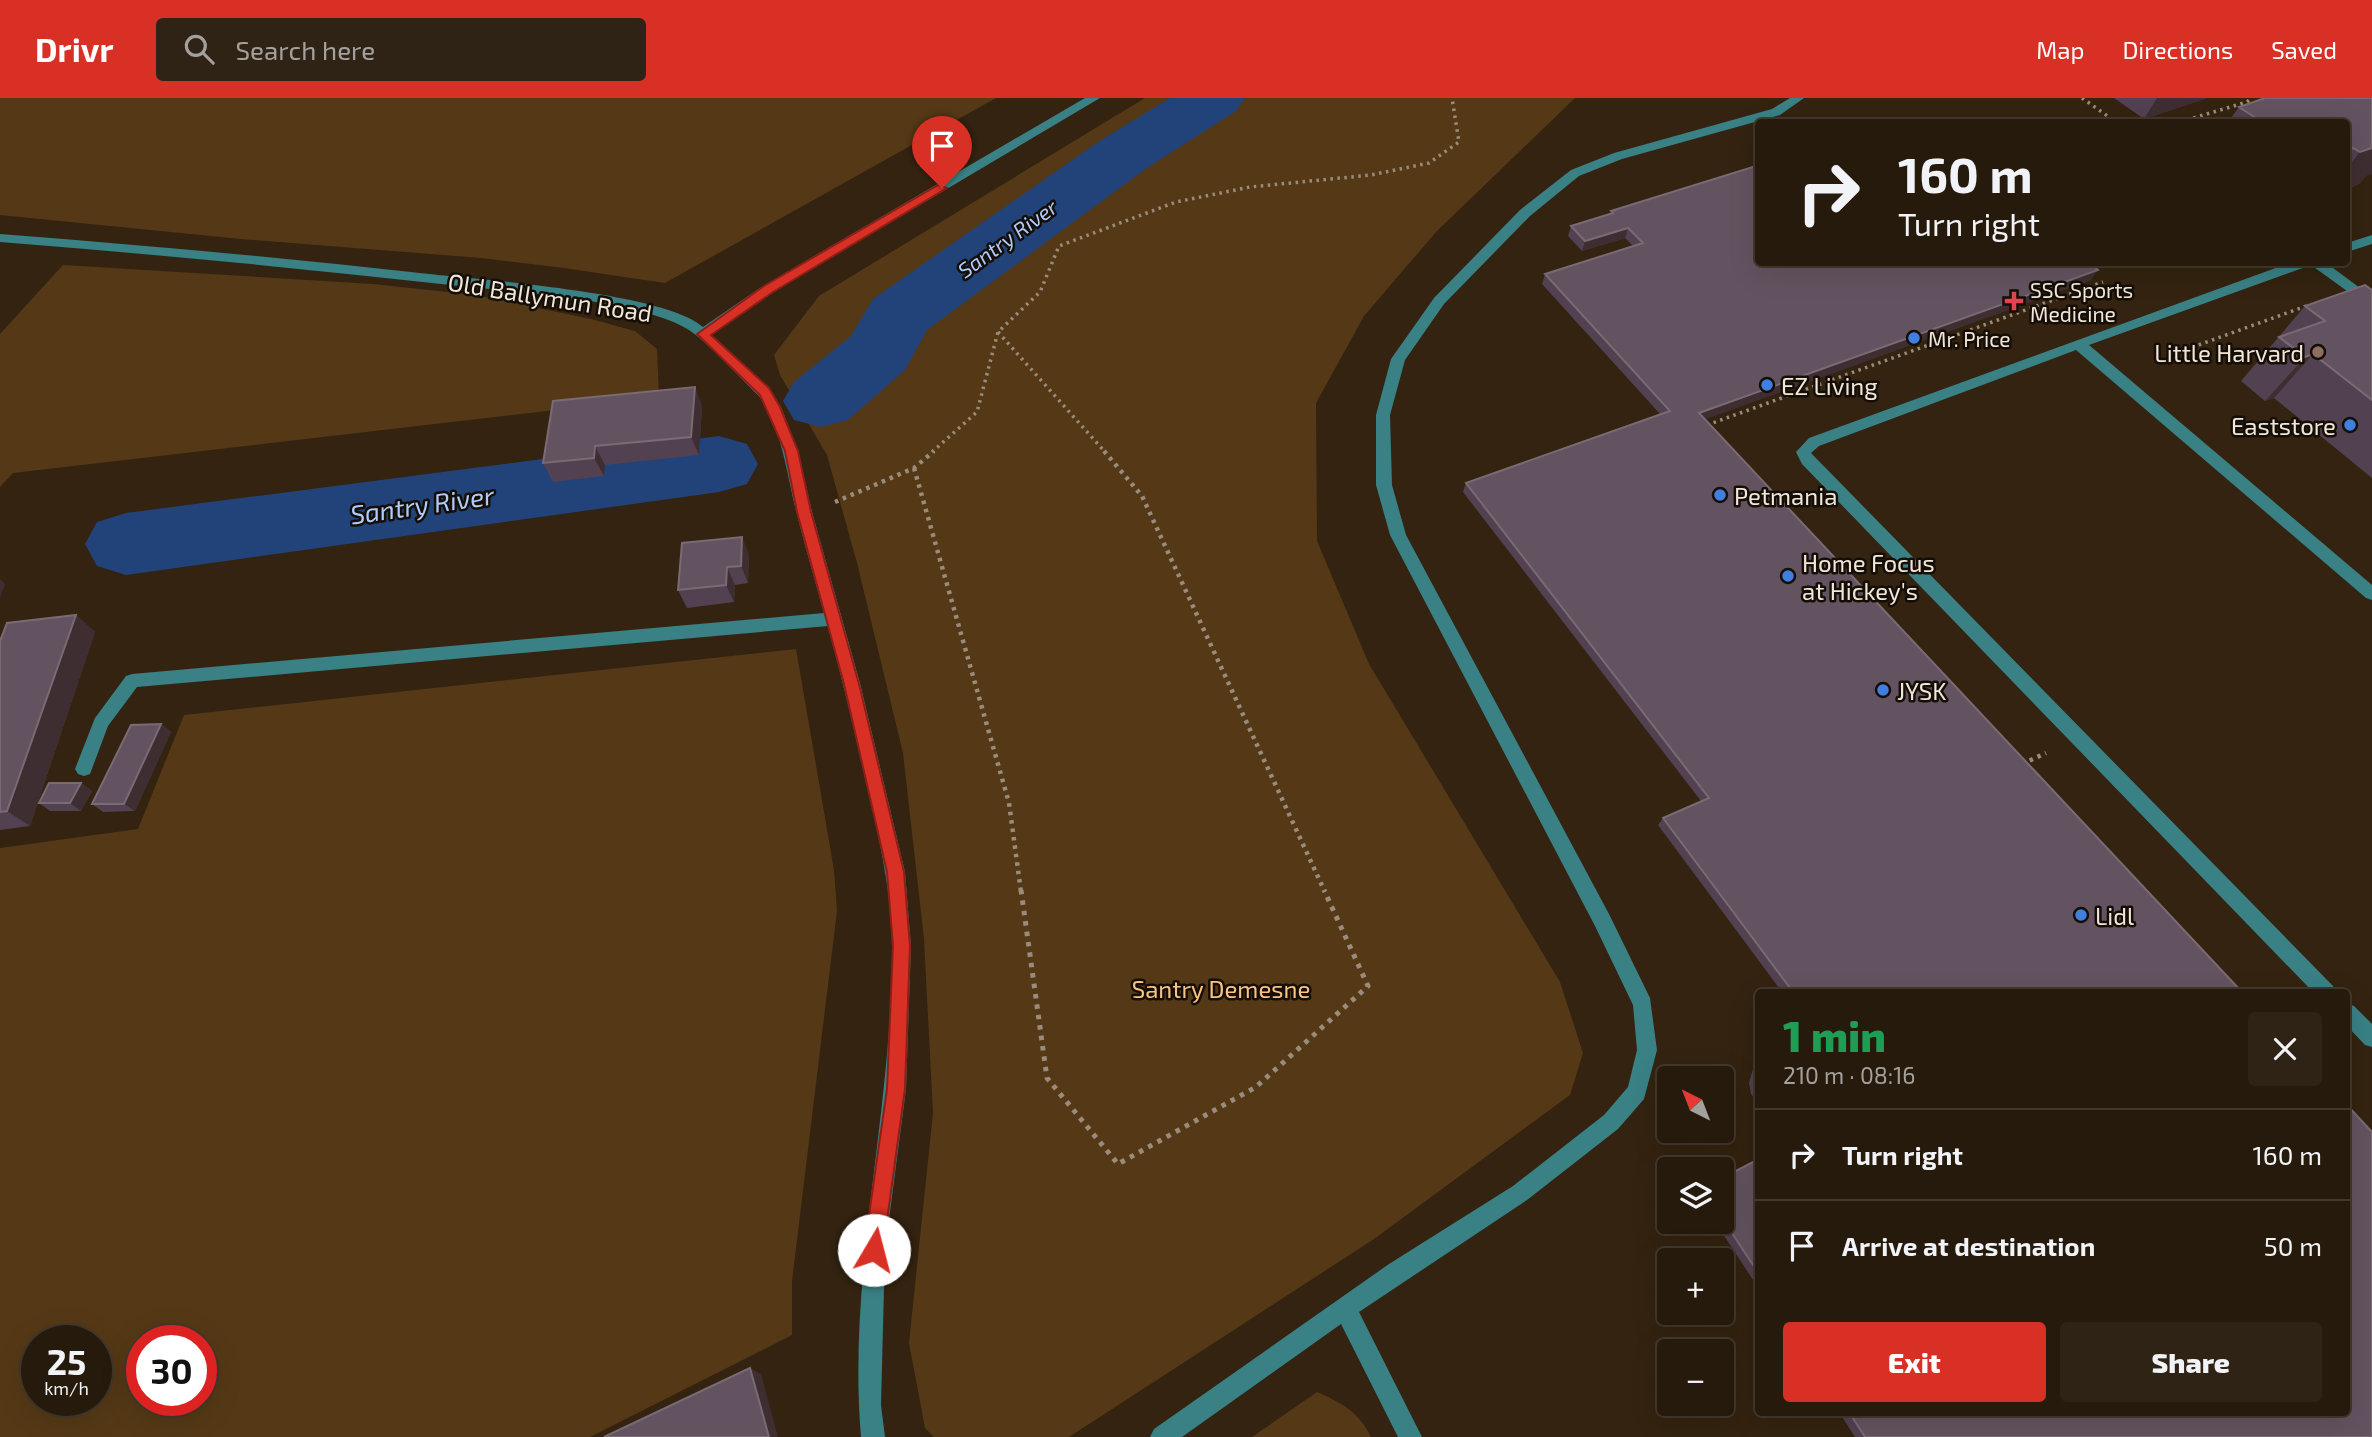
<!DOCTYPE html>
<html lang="en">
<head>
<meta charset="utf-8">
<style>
  body { margin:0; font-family:"Exo 2",sans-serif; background:#2e2315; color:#f1f3f6; height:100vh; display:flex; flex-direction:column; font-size:26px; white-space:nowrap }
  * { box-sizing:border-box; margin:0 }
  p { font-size:23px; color:#a4a19d }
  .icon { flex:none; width:38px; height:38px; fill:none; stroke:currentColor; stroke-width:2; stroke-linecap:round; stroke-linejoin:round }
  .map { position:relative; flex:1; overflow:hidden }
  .sheet { position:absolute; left:1755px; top:891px; width:595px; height:427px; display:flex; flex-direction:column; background:#261a0c; border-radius:7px; box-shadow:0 7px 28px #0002,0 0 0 2px #42382d }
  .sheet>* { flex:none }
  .banner { position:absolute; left:1755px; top:21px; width:595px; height:147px; border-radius:7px; box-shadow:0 7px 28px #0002,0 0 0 2px #42382d; background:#261a0c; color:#f1f3f6; overflow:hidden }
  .needle { width:46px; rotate:318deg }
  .buttons { position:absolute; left:1657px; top:968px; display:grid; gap:14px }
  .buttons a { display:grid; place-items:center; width:77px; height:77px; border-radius:7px; background:#261a0c; box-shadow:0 7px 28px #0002,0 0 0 2px #42382d; font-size:35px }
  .speed { position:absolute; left:21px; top:1227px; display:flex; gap:14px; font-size:35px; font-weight:700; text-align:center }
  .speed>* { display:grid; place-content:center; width:91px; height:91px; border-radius:50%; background:#261a0c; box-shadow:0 7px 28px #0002,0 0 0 2px #42382d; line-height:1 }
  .speed small { font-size:18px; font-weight:400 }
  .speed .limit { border:10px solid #d22; background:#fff; color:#111 }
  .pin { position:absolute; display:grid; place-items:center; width:60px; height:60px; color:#fff; margin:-72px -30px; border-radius:50% 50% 50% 0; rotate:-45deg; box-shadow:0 0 7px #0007 }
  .pin .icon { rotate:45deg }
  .me { position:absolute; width:77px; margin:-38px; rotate:8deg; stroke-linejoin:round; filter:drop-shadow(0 0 5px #0008) }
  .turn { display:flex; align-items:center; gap:24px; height:147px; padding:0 28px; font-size:32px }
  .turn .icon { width:91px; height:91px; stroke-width:2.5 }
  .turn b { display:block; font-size:49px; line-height:60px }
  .round { display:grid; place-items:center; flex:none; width:74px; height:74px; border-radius:7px; background:#2e2315 }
  .headline { display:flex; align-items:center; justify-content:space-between; height:119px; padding:0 28px }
  h1 { font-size:42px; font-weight:800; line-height:52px; color:#1e9e55 }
  .primary-button { display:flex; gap:14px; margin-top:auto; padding:14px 28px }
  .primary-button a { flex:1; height:80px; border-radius:7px; background:#d93025; color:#fff; font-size:28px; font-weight:800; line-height:80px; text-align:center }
  .primary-button a+a { background:#2e2315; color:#f1f3f6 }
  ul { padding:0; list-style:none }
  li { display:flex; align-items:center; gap:21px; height:91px; padding:0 28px; border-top:2px solid #42382d }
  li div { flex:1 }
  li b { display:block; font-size:26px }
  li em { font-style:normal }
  header { display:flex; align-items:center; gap:42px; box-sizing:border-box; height:98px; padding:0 35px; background:#d93025; color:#fff }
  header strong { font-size:33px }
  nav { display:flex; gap:38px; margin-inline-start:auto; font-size:24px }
  .search { width:490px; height:63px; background:#2e2315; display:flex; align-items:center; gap:18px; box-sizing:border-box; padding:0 24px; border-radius:7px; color:#a4a19d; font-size:26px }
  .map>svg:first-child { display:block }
  .green { fill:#553916; fill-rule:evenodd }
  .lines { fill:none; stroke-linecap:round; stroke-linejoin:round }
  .river { fill:#224379; fill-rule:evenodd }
  .path-far2 { stroke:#998c7d; stroke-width:3.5; stroke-dasharray:2.5 4.5; stroke-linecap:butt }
  .path-far1 { stroke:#998c7d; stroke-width:4.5; stroke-dasharray:3.5 5; stroke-linecap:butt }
  .path { stroke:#998c7d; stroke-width:5; stroke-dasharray:4.5 6; stroke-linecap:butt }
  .minor { fill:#398185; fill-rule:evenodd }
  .wall { fill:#524151 }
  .shaded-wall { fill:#3e2e31 }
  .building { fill:#635360; stroke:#796a73; stroke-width:2 }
  .route { fill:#d93025; stroke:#8d1f18; stroke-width:2 }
  .health-dot { fill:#e0444e; stroke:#150e06; stroke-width:2.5 }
  .shop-dot { fill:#3f7fe0; stroke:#150e06; stroke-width:2.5 }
  .education-dot { fill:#8d6e63; stroke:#150e06; stroke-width:2.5 }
  .labels { text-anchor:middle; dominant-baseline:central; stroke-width:5; stroke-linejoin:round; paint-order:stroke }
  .far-water-label { font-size:21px; font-style:italic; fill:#aecdfe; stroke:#150e06 }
  .far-poi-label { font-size:21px; fill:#f1e6da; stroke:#150e06; text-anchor:start }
  .street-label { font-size:24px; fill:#f1e6da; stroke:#150e06 }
  .poi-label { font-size:24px; fill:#f1e6da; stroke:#150e06; text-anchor:start }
  .park-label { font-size:24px; fill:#fbc382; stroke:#150e06 }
  .water-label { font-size:26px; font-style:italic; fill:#aecdfe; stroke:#150e06 }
</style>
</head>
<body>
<header>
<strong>Drivr</strong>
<div class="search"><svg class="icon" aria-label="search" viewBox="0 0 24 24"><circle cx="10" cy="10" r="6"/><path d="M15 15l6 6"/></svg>Search here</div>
<nav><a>Map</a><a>Directions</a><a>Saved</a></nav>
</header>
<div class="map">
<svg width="2372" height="1339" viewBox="0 0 2372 1339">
  <rect width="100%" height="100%" fill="#332310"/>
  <path class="green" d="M 0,0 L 996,0 L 665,185 L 564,170 L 481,160 L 241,141 L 0,117 Z
    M 1145,0 L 1575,0 L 1436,134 L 1364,218 L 1316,305 L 1317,443 L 1369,566 L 1560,884 L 1583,955 L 1570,997 L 1374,1141 L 1069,1339 L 934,1339 L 925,1330 L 909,1245 L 933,1015 L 924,841 L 903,655 L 857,465 L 827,357 L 780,277 L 774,257 L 819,198 Z
    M 63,167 L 373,186 L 475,197 L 591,221 L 635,233 L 657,251 L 659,300 L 13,375 L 0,389 L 0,236 Z
    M 796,551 L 834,772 L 837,813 L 792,1183 L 792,1237 L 590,1339 L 0,1339 L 0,750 L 138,731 L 184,617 ZM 96,1242 L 96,1302 L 37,1302 L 37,1242 ZM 142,1242 L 201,1242 L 201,1302 L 142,1302 Z
    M 1317,1294 C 1342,1305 1359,1314 1371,1339 L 1252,1339 Z"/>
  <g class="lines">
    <path class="river" d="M 1170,0 L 1245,0 L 1236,13 L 1144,72 L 927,232 L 905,272 L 848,322 L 821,329 L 794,322 L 783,303 L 794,284 L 851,238 L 873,201 L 1098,44 Z
      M 719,338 L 747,346 L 758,366 L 747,386 L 719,394 L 126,477 L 97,468 L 85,446 L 97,424 L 126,415 Z"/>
    <path class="path-far2" d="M 2082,0 L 2116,24
      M 2180,24 L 2247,4 L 2252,0
      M 998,234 L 1105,354
      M 2179,254 L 2309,207
      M 1707,327 L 2103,184
      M 932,354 L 977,314 L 998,234 L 1040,194 L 1059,148 L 1176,104 L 1250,89 L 1371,77 L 1429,65 L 1459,44 L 1452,0"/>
    <path class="path-far1" d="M 1104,353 L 1142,398 L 1325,794
      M 914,370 L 1009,705 L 1021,794
      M 835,404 L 914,370 L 934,353
      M 2022,666 L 2046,655"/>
    <path class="path" d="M 1021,792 L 1047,980 L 1118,1066 L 1256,989 L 1368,888 L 1324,792"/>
    <path class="minor" d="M 1085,0 L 1100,0 L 773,194 L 711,237 L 769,290 L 781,309 L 798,353 L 812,414 L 860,585 L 905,774 L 911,848 L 906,991 L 885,1152 L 881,1307 L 885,1339 L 861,1339 C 847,1174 893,1013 892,849 C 892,794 879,741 867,687 C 855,634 842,581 828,528 L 137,589 L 108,628 L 90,676 L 84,678 L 78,676 L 75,671 L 95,620 L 126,578 L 132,576 L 824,515 C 815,482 805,449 797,416 C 786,375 783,333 759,298 C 738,278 711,247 689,232 C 643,203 517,194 460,188 C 307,171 154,156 0,144 L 0,136 C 143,147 286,160 429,176 C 485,182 666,195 703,229 L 763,188 Z
      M 1790,0 L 1804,0 L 1780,17 L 1622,61 L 1579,78 L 1530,118 L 1444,206 L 1405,262 L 1390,317 L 1392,387 L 1406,437 L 1609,816 L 1650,900 L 1657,952 L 1644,1001 L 1618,1031 L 1527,1102 L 1359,1214 L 1422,1339 L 1398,1339 L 1341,1226 L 1182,1339 L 1150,1339 L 1154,1331 L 1389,1166 L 1513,1088 L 1604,1017 L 1628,989 L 1637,952 L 1633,907 L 1595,828 L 1390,437 L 1376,387 L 1376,317 L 1391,261 L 1434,200 L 1520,112 L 1571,72 L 1614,55 L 1772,11 Z
      M 2372,137 L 2372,146 L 2347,154 L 2347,145 Z
      M 2292,164 L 2325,164 L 2372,199 L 2372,211 L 2311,167 L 2089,247 L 2372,487 L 2372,502 L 2366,500 L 2076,252 L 1819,348 L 1811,355 L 2333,888 L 2336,894 L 2313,894 L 1802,366 L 1796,354 L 1809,340 Z
      M 2347,906 L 2354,908 L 2372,926 L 2372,949 L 2365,947 L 2347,928 Z"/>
  </g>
  <path class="wall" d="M 2114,0 L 2207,0 L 2144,21 Z
    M 2372,0 L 2366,78 L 2359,86 L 2347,91 L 2347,24 L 2228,24 L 2239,9 Z
    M 1611,113 L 2091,182 L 1705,321 L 2242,894 L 1782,894 L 1658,727 L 1663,720 L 1701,703 L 1463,394 L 1466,385 L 1660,316 L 1542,186 L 1545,176 L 1633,148 L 1625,140 L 1582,153 L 1568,138 L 1571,128 L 1610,116 Z
    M 2372,192 L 2372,380 L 2274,300 L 2265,303 L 2241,283 L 2305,208 Z
    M 702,307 L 699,357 L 605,367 L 604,378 L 553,384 L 543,365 Z
    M 749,456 L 748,485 L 735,487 L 734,504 L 687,510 L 678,492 Z
    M 76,517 L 95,534 L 30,728 L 0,732 L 0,543 Z
    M 161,626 L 171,634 L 135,713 L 103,714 L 92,706 Z
    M 81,685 L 92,693 L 81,713 L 50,713 L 39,705 Z
    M 1759,961 L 1759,1005 L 1751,996 L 1749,985 L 1755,964 Z
    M 1759,1061 L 1759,1191 L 1715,1124 L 1722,1124 L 1722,1080 Z
    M 1839,1314 L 2347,1314 L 2372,1339 L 1855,1339 Z"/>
  <path class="shaded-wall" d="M 2157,0 L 2207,0 L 2144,21 Z
    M 2353,50 L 2347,59 L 2347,53 Z
    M 2372,50 L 2372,76 L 2366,78 L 2359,86 L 2347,91 L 2347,70 L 2360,54 Z
    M 1628,130 L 1625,140 L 1582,153 L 1585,143 Z
    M 2098,172 L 2091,182 L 1695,325 L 1699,315 Z
    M 2313,256 L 2274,300 L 2265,303 L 2305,259 Z
    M 695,289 L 702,307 L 699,357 L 691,339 Z
    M 595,348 L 605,367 L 604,378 L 594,360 Z
    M 742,439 L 749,456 L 748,485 L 741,468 Z
    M 727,469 L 735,487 L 734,504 L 726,487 Z
    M 0,481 L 5,486 L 0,500 Z
    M 76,517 L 95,534 L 30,728 L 7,713 Z
    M 161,626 L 171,634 L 135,713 L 124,706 Z
    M 81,685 L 92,693 L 81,713 L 70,705 Z
    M 750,1270 L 761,1276 L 778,1339 L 769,1339 Z"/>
  <path class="building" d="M 2265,0 L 2372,0 L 2372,50 L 2360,54 L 2353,50 L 2347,53 L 2347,24 L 2262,24 L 2239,9 Z
    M 1907,21 L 1912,24 L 1894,24 Z
    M 1759,67 L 1759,164 L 2088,164 L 2098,172 L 1699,315 L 2242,894 L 1793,894 L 1663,720 L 1709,700 L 1466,385 L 1670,313 L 1545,176 L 1643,145 L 1628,130 L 1585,143 L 1571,128 L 1613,115 L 1611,113 Z
    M 2365,187 L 2372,192 L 2372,302 L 2313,256 L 2305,259 L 2279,239 L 2325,223 L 2305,208 Z
    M 695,289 L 691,339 L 595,348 L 594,360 L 543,365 L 553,303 Z
    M 742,439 L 741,468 L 727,469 L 726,487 L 678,492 L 682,445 Z
    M 76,517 L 7,713 L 0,714 L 0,543 L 7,525 Z
    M 161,626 L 124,706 L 92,706 L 131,627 Z
    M 49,685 L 81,685 L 70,705 L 39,705 Z
    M 2347,1007 L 2372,1034 L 2372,1339 L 1865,1339 L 1849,1314 L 2347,1314 Z
    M 1759,1061 L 1759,1176 L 1722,1120 L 1722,1080 Z
    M 750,1270 L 769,1339 L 604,1339 Z"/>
  <path class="route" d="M 938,87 L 947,90 L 773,194 L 711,237 L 769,290 L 780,309 L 798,353 L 811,414 L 859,586 L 904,774 L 910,848 L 905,991 L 883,1152 L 881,1159 L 874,1162 L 867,1159 L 864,1152 L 887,991 L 893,848 L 887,774 L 844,586 L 797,414 L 785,353 L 760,297 L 697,236 L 764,188 Z"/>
  <path class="health-dot" d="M2010.5 192.5h7v7h7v7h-7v7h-7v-7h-7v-7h7z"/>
  <g class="shop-dot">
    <circle cx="1914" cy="240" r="7"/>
    <circle cx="1767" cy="287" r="7"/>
    <circle cx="2350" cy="327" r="7"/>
    <circle cx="1720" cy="397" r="7"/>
    <circle cx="1788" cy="478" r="7"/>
    <circle cx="1883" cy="592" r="7"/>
    <circle cx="2081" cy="817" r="7"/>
  </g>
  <circle class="education-dot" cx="2318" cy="254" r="7"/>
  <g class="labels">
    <g class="far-water-label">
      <text transform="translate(1007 140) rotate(-36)">Santry River</text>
    </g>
    <g class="far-poi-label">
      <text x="2030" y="191">SSC Sports<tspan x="2030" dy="24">Medicine</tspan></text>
      <text x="1928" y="240">Mr. Price</text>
    </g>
    <g class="street-label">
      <text transform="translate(550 199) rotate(9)">Old Ballymun Road</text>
    </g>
    <g class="poi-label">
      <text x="2304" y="254" text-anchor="end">Little Harvard</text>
      <text x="1781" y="287">EZ Living</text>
      <text x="2336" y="327" text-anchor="end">Eaststore</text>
      <text x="1734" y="397">Petmania</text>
      <text x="1802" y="464">Home Focus<tspan x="1802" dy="28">at Hickey's</tspan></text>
      <text x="1897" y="592">JYSK</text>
      <text x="2095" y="817">Lidl</text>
    </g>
    <g class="park-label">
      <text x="1221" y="890">Santry Demesne</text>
    </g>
    <g class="water-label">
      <text transform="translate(422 406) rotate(-8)">Santry River</text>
    </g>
  </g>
</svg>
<div class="buttons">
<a><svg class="needle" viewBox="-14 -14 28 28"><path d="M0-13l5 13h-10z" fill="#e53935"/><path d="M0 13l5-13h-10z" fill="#a4a19d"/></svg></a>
<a><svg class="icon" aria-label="layers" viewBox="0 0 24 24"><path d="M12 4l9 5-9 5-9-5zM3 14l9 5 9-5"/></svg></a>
<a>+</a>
<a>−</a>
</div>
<div class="speed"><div>25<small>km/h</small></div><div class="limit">30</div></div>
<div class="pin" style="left:942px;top:90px;background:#d93025"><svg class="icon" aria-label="arrive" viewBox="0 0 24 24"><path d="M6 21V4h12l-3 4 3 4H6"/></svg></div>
<svg class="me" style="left:874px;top:1152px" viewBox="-20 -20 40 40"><circle r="19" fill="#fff"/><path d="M0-13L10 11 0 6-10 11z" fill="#d93025"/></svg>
<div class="banner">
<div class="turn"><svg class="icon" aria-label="right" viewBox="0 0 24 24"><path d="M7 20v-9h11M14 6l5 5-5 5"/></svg><div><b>160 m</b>Turn right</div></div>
</div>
<section class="sheet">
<div class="headline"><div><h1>1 min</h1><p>210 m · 08:16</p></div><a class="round"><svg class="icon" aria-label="close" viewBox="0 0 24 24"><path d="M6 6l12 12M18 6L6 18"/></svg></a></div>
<ul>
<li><svg class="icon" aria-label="right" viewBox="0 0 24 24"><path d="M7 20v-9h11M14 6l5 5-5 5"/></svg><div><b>Turn right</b></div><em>160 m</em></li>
<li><svg class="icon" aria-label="arrive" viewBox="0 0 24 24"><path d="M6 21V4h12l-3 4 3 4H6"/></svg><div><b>Arrive at destination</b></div><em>50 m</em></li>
</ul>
<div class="primary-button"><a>Exit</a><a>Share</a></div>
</section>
</div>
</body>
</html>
